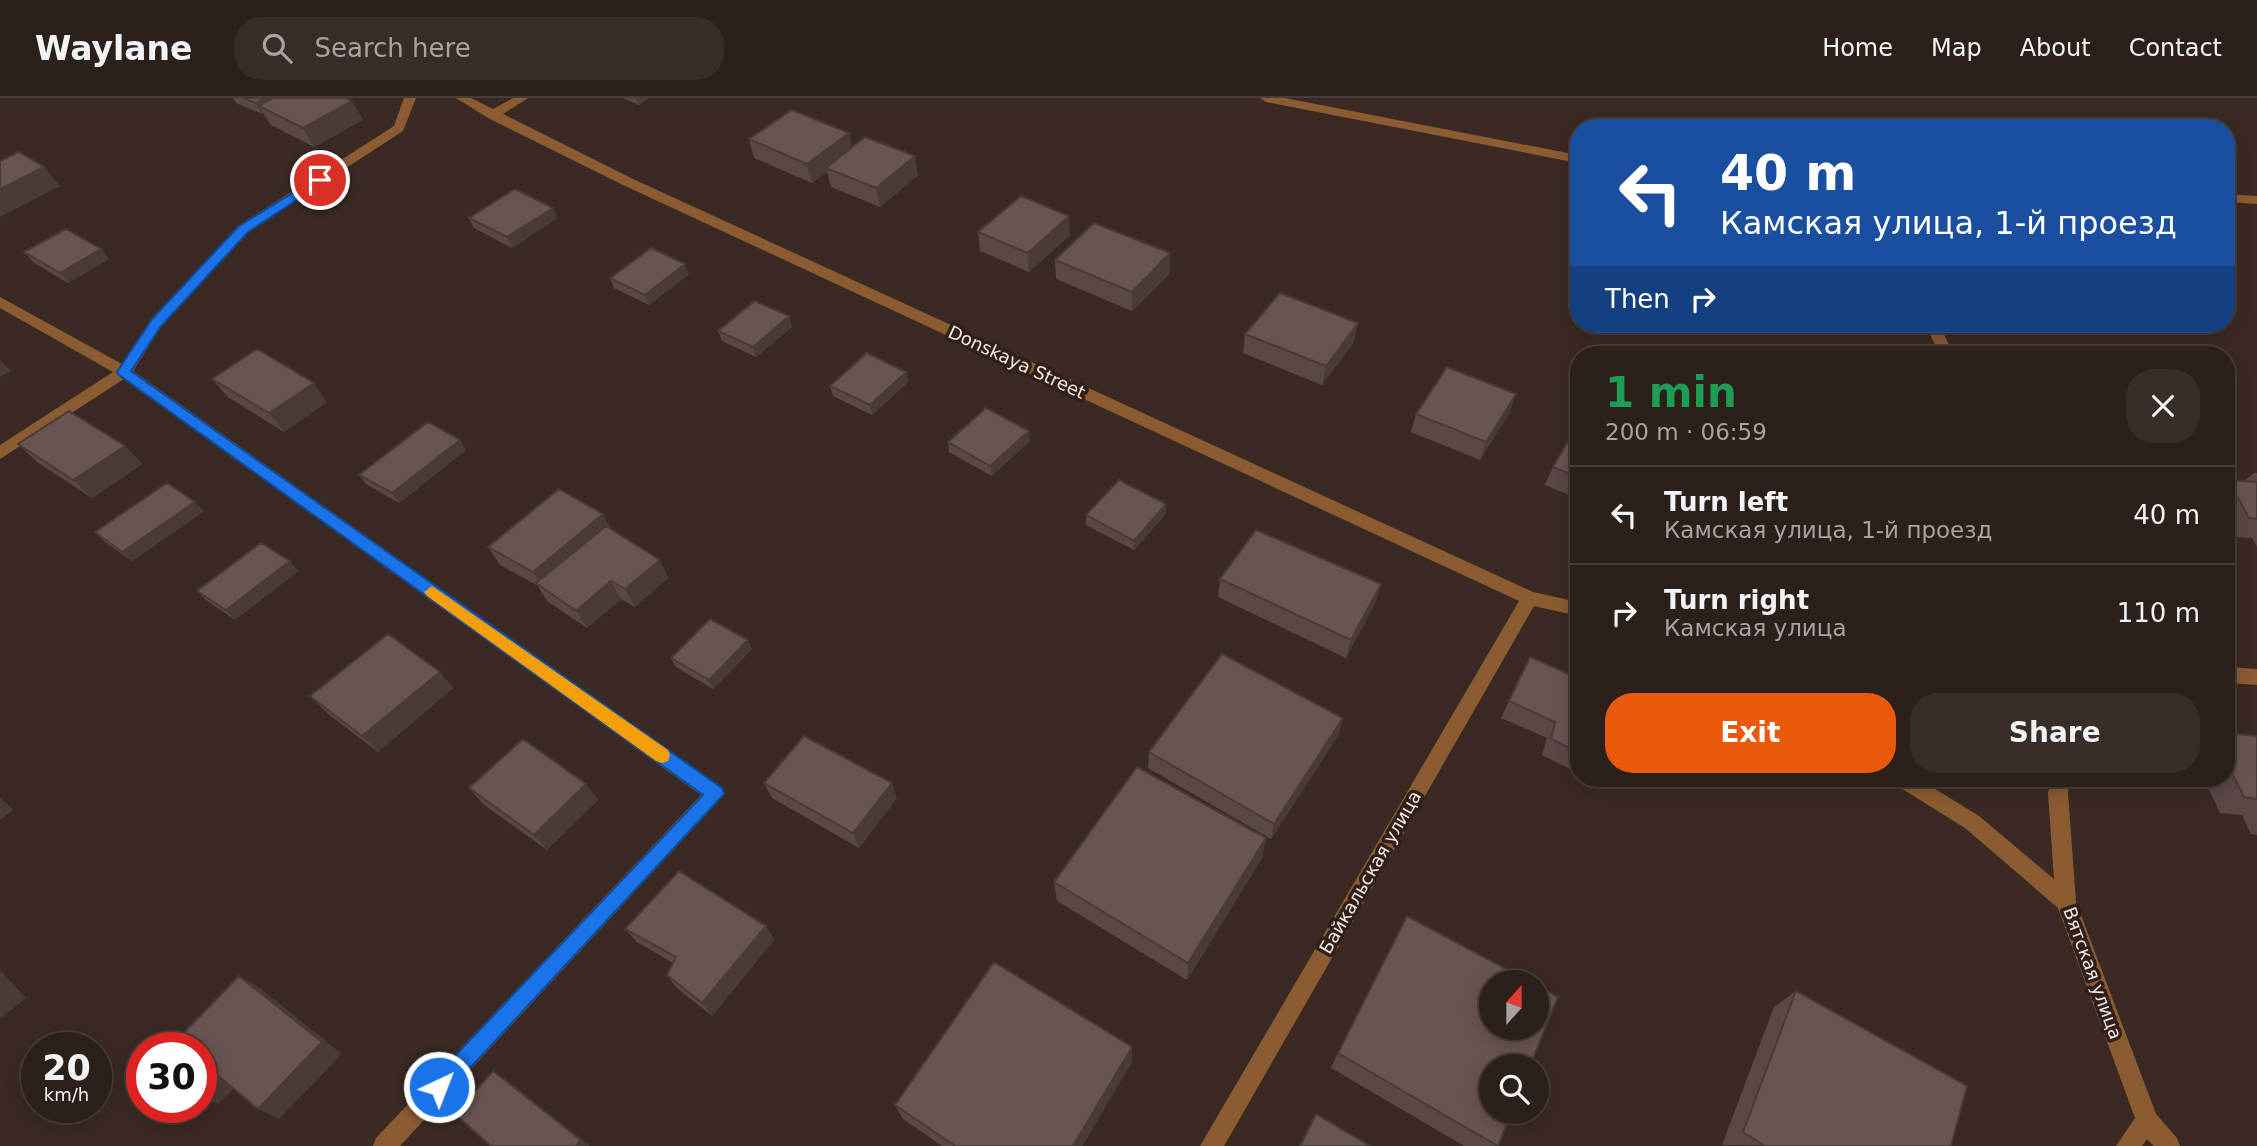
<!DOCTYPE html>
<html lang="en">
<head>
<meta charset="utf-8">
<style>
  body { margin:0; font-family:"DejaVu Sans",sans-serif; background:#382d27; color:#f1f3f6; height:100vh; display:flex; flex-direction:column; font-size:26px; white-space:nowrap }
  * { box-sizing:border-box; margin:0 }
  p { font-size:23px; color:#a6a3a2 }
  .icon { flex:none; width:38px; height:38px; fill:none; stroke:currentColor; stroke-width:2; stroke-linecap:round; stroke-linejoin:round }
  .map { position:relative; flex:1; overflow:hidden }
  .drawer { position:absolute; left:1570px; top:248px; width:665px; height:441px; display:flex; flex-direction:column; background:#2c201a; border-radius:28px; box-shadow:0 4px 18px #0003,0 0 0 2px #483e39 }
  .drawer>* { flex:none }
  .banner { position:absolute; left:1570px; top:21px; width:665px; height:214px; border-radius:28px; box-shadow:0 4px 18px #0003,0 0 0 2px #483e39; background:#1a4fa0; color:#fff; overflow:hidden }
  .needle { width:46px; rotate:21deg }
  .fabs { position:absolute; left:1479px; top:872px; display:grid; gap:14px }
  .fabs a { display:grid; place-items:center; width:70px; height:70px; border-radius:50%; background:#2c201a; box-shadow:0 4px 18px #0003,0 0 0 2px #483e39; font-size:35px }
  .speed { position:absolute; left:21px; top:934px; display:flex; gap:14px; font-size:35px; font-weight:700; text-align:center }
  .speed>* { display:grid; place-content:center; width:91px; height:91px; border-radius:50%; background:#2c201a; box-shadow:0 4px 18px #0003,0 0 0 2px #483e39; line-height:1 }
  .speed small { font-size:18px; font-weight:400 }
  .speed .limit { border:10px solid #d22; background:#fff; color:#111 }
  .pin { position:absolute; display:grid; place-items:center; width:60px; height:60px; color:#fff; margin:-30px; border:4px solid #fff; border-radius:50%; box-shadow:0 2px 7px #0007 }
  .me { position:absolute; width:77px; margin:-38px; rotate:43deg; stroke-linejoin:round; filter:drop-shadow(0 0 5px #0008) }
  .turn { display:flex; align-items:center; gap:24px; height:147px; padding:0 35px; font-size:32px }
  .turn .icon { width:91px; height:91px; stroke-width:2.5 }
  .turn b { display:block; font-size:49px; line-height:60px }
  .then { display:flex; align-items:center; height:66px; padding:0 35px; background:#0003; gap:14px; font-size:26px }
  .round { display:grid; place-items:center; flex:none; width:74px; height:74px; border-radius:28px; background:#382d27 }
  .summary { display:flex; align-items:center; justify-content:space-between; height:119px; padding:0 35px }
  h1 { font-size:42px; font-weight:700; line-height:52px; color:#1e9e55 }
  .action { display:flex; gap:14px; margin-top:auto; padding:14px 35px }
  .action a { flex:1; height:80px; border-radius:28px; background:#ea580c; color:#fff; font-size:28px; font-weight:700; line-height:80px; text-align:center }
  .action a+a { background:#382d27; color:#f1f3f6 }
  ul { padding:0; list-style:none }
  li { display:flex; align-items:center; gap:21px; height:98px; padding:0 35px; border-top:2px solid #483e39 }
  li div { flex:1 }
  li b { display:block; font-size:26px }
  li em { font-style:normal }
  header { display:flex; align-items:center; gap:42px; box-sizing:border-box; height:98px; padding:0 35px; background:#2c201a; border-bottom:2px solid #483e39 }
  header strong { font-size:33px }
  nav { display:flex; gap:38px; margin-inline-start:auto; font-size:24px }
  .search { width:490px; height:63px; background:#382d27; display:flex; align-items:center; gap:18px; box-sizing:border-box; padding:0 24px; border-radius:28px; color:#a6a3a2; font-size:26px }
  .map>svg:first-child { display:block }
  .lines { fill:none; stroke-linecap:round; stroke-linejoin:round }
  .lane { fill:#8b5c32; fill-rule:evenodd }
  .street { fill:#8b5c32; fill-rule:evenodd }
  .wall { fill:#5a4847 }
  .shaded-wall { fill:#4a3b39 }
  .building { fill:#695452; stroke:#4a3b39; stroke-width:2 }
  .route { fill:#1a73e8; stroke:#114b97; stroke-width:2 }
  .slow { fill:#f59e0b }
  .labels { text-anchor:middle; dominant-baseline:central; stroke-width:7; stroke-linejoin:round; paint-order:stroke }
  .street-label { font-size:18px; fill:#f2e7e2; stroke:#302019 }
</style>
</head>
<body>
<header>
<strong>Waylane</strong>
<div class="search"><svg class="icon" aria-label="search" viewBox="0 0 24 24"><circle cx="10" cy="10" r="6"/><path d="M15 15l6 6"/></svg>Search here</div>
<nav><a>Home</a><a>Map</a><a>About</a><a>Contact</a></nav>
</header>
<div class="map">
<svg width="2257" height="1048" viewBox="0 0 2257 1048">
  <rect width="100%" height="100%" fill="#3b2a23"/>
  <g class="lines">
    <path class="lane" d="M 1260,0 L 1285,0 L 1578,57 L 1578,65 L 1266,4 Z
      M 2226,96 L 2257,98 L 2257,106 L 2226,104 Z
      M 1925,226 L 1939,226 L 1954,257 L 1940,257 Z"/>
    <path class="street" d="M 404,0 L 416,0 L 403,33 L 248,134 L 162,227 L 133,273 L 722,690 L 725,696 L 400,1048 L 373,1048 L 376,1040 L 701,697 L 124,281 L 0,361 L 0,347 L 113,274 L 0,210 L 0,199 L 122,266 L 152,221 L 238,128 L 394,28 Z
      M 456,0 L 471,0 L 493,11 L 513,0 L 528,0 L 503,16 L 633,81 L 1533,494 L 1578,504 L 1578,518 L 1534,508 L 1224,1048 L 1200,1048 L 1519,503 L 623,87 L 488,20 Z
      M 2226,569 L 2257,571 L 2257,587 L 2226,585 Z
      M 1894,681 L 1919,681 L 1979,718 L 2054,781 L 2048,695 L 2052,681 L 2070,681 L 2068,695 L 2076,804 L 2156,1016 L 2177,1040 L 2180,1048 L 2154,1048 L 2147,1041 L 2142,1048 L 2116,1048 L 2135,1020 L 2058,810 L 1965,730 L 1896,687 Z"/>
  </g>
  <path class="wall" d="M 233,0 L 346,0 L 352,3 L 363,22 L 314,49 L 271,27 L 263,15 L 262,16 L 236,5 Z
    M 623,0 L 649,0 L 639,7 Z
    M 749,41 L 852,50 L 918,77 L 880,109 L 831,89 L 827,74 L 812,85 L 754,60 Z
    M 553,110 L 557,120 L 512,150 L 474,130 L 469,120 Z
    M 978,134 L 1070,137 L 1029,174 L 980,153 Z
    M 101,151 L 109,161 L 68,185 L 33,164 L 24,154 Z
    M 1170,155 L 1170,175 L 1132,213 L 1056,181 L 1055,162 Z
    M 689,176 L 649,207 L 614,190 L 610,180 Z
    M 792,229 L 756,259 L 722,243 L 718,233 Z
    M 1245,236 L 1354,244 L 1322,287 L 1243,255 Z
    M 906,274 L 908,284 L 872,317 L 833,298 L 830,288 Z
    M 212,281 L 327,304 L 284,334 L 228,299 Z
    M 1509,315 L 1480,362 L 1411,334 L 1416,316 Z
    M 1578,326 L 1578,401 L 1545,387 L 1553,369 Z
    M 460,342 L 466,352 L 399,405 L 366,386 L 359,377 Z
    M 1030,343 L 992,378 L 949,354 L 948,344 Z
    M 18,346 L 125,348 L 142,366 L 92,400 L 37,364 Z
    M 2254,375 L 2257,375 L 2257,449 L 2252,440 L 2235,439 L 2238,444 L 2226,455 L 2226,383 L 2228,382 L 2244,383 Z
    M 204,413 L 132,463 L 105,444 L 95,434 Z
    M 1166,416 L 1134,452 L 1086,427 L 1086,417 Z
    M 611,431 L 660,462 L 668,480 L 635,509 L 621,501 L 587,530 L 547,503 L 538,488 L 500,467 L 488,449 Z
    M 298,473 L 235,522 L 206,502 L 197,493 Z
    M 1220,481 L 1381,486 L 1376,503 L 1346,560 L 1218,499 Z
    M 752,551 L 713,591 L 676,569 L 671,560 Z
    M 1530,559 L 1578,580 L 1578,675 L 1542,657 L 1547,640 L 1501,620 Z
    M 440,574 L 453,590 L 378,654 L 327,615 L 310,598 Z
    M 2226,635 L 2257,638 L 2257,737 L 2251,736 L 2242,717 L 2220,715 L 2204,681 L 2226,681 Z
    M 1339,636 L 1271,741 L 1148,670 L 1149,654 Z
    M 1591,681 L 1604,681 L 1601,686 Z
    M 764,685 L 897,700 L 859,750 L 772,700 Z
    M 586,686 L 598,702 L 547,752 L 483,706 L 469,690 Z
    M 1266,740 L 1262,760 L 1187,882 L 1057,803 L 1054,784 Z
    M 766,828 L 774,842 L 712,918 L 677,890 L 667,877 L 673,865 L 637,844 L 625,831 Z
    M 1796,893 L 1951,1048 L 1722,1047 L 1774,909 Z
    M 1132,949 L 1132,964 L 1082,1048 L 942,1048 L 903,1021 L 895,1007 Z
    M 1338,955 L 1498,1048 L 1464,1048 L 1331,970 Z"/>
  <path class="shaded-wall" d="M 265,0 L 289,0 L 259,8 L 263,15 L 262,16 L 256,5 Z
    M 636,0 L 649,0 L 639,7 Z
    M 352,3 L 363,22 L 314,49 L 303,30 Z
    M 849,35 L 853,55 L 826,70 L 827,74 L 812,85 L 807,66 Z
    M 915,58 L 918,77 L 880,109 L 876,90 Z
    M 44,69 L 60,88 L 0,119 L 0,91 Z
    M 553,110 L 557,120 L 512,150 L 507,139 Z
    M 1069,118 L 1070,137 L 1029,174 L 1028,155 Z
    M 101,151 L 109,161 L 68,185 L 60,175 Z
    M 1170,155 L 1170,175 L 1132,213 L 1132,194 Z
    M 685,166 L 689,176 L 649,207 L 645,197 Z
    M 789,218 L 792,229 L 756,259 L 753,249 Z
    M 1358,225 L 1354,244 L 1322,287 L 1326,268 Z
    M 0,263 L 1,263 L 11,273 L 0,279 Z
    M 906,274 L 908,284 L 872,317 L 870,307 Z
    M 314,285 L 327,304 L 284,334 L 269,315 Z
    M 1516,296 L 1509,315 L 1480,362 L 1486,344 Z
    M 1029,333 L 1030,343 L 992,378 L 990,368 Z
    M 460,342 L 466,352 L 399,405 L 392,395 Z
    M 125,348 L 142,366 L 92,400 L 73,382 Z
    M 195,404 L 204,413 L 132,463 L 122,454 Z
    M 1166,406 L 1166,416 L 1134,452 L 1134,443 Z
    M 603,416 L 613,434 L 545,492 L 533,474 Z
    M 660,462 L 668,480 L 635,509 L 625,491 Z
    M 290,463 L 298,473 L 235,522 L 226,512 Z
    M 611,483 L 621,501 L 587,530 L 576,513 Z
    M 1381,486 L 1376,503 L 1346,560 L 1351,542 Z
    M 748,542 L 752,551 L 713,591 L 709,582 Z
    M 440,574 L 453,590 L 378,654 L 362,638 Z
    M 1343,620 L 1339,636 L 1271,741 L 1274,726 Z
    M 892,685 L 897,700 L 859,750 L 853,735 Z
    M 586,686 L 598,702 L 547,752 L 534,737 Z
    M 0,699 L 13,712 L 0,722 Z
    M 1266,740 L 1262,760 L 1187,882 L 1188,865 Z
    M 766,828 L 774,842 L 712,918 L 702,905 Z
    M 0,872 L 26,900 L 0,921 Z
    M 239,878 L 260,890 L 342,956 L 279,1021 L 258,1011 Z
    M 1132,949 L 1132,964 L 1082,1048 L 1073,1048 Z
    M 493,973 L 509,984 L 590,1048 L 576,1048 Z
    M 215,975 L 238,986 L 218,1006 L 201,999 L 201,989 Z"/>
  <path class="building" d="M 243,0 L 265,0 L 256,5 Z
    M 273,0 L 346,0 L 352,3 L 303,30 L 259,8 Z
    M 792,12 L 849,35 L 807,66 L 749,41 Z
    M 865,39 L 915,58 L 876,90 L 826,70 Z
    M 19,54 L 44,69 L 0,91 L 0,63 Z
    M 515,91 L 553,110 L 507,139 L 469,120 Z
    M 1021,98 L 1069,118 L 1028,155 L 978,134 Z
    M 1094,125 L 1170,155 L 1132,194 L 1055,162 Z
    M 66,131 L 101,151 L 60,175 L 24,154 Z
    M 651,150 L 685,166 L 645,197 L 610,180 Z
    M 1280,195 L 1358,225 L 1326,268 L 1245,236 Z
    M 755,203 L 789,218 L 753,249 L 718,233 Z
    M 257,251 L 314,285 L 269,315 L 212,281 Z
    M 867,255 L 906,274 L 870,307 L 830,288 Z
    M 1447,269 L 1516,296 L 1486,344 L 1416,316 Z
    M 986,310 L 1029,333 L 990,368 L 948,344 Z
    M 69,313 L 125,348 L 73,382 L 18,346 Z
    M 428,324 L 460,342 L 392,395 L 359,377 Z
    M 1578,326 L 1578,379 L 1553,369 Z
    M 1119,382 L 1166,406 L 1134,443 L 1086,417 Z
    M 2228,382 L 2257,384 L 2257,421 L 2249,420 Z
    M 167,385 L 195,404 L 122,454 L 95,434 Z
    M 559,391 L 603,416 L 533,474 L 488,449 Z
    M 2226,424 L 2238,444 L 2226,444 Z
    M 606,428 L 660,462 L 625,491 L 611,483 L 576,513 L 536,485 Z
    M 1256,432 L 1381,486 L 1351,542 L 1220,481 Z
    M 261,445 L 290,463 L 226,512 L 197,493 Z
    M 710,521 L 748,542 L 709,582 L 671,560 Z
    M 388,536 L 440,574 L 362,638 L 310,598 Z
    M 1222,556 L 1343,620 L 1274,726 L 1149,654 Z
    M 1530,559 L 1578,580 L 1578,654 L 1551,641 L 1555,624 L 1509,603 Z
    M 2226,635 L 2257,638 L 2257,701 L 2244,699 L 2226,663 Z
    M 804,638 L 892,685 L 853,735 L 764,685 Z
    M 523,641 L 586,686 L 534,737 L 469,690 Z
    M 1137,669 L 1266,740 L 1188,865 L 1054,784 Z
    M 679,773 L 766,828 L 702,905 L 667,877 L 676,859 L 625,831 Z
    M 1407,818 L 1530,884 L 1491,884 L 1491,929 L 1536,929 L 1536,887 L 1558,899 L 1530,968 L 1491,968 L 1491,1013 L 1512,1013 L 1498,1048 L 1338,955 Z
    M 994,864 L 1132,949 L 1073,1048 L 955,1048 L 895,1007 Z
    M 239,878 L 322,944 L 258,1011 L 215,975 L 201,989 L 201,950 L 169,950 Z
    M 1796,893 L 1967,988 L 1951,1048 L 1765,1048 L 1743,1034 Z
    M 493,973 L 581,1042 L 576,1048 L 491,1048 L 455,1016 Z
    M 1316,1016 L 1370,1048 L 1300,1048 Z"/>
  <path class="route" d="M 320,78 L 326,82 L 324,84 L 248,134 L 161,228 L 131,273 L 722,690 L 724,696 L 446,996 L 439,999 L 432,996 L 429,989 L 432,982 L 703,697 L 119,277 L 117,274 L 152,221 L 239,128 Z"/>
  <path class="slow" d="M 432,488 L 668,652 L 670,657 L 668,663 L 662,665 L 656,663 L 427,498 L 424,494 Z"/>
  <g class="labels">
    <g class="street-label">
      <text transform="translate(1017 264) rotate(25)">Donskaya Street</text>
      <text transform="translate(1370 774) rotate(-60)">Байкальская улица</text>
      <text transform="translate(2093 875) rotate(70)">Вятская улица</text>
    </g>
  </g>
</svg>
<div class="fabs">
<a><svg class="needle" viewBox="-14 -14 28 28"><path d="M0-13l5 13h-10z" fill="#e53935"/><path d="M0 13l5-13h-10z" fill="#a6a3a2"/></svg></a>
<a><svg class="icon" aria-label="search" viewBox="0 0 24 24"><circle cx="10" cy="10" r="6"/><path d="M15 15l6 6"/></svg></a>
</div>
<div class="speed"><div>20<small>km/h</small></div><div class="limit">30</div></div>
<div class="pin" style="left:320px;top:82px;background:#d93025"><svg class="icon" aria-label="arrive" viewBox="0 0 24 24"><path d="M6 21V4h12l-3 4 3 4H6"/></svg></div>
<svg class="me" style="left:439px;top:989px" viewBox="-20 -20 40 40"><circle r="17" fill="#1a73e8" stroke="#fff" stroke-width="3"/><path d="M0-11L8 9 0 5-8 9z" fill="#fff"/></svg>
<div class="banner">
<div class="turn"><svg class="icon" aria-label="left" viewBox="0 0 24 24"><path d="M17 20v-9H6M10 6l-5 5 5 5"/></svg><div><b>40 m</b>Камская улица, 1-й проезд</div></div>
<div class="then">Then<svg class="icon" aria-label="right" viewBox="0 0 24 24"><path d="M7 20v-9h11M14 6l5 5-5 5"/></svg></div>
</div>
<section class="drawer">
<div class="summary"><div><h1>1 min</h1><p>200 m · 06:59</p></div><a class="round"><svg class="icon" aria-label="close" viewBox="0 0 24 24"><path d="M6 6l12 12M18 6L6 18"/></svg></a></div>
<ul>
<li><svg class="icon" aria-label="left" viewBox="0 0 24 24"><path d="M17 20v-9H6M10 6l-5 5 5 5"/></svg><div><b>Turn left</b><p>Камская улица, 1-й проезд</p></div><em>40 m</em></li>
<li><svg class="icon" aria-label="right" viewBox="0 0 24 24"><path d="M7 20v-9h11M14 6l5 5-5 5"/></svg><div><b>Turn right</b><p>Камская улица</p></div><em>110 m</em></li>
</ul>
<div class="action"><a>Exit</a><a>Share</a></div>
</section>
</div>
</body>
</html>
